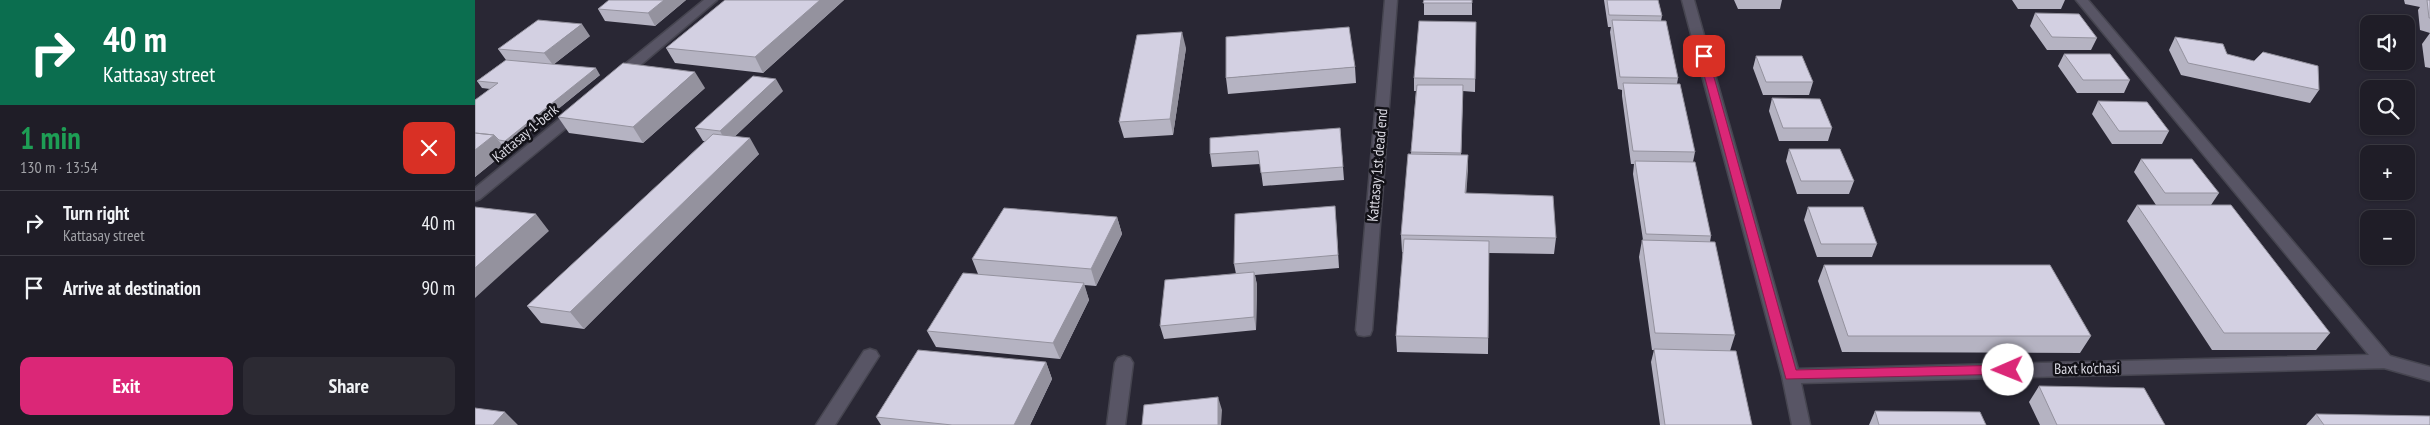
<!DOCTYPE html>
<html lang="en">
<head>
<meta charset="utf-8">
<style>
  body { margin:0; font-family:"PT Sans Narrow",sans-serif; background:#2c2a33; color:#f1f3f6; height:100vh; display:flex; flex-direction:column; font-size:19px; white-space:nowrap }
  * { box-sizing:border-box; margin:0 }
  p { font-size:16px; color:#a1a2a7 }
  .icon { flex:none; width:28px; height:28px; fill:none; stroke:currentColor; stroke-width:2; stroke-linecap:round; stroke-linejoin:round }
  .map { position:relative; flex:1; overflow:hidden }
  .panel { display:flex; flex-direction:column; background:#1f1d27; width:475px }
  .panel>* { flex:none }
  .guide { background:#0b6e4f; color:#fff; overflow:hidden }
  .buttons { position:absolute; left:1885px; top:15px; display:grid; gap:10px }
  .buttons a { display:grid; place-items:center; width:55px; height:55px; border-radius:10px; background:#1f1d27; box-shadow:0 1px 4px #0004,0 0 0 1px #3c3b44; font-size:25px }
  .pin { position:absolute; display:grid; place-items:center; width:42px; height:42px; color:#fff; margin:-21px; border-radius:10px; box-shadow:0 2px 8px #0006 }
  .me { position:absolute; width:55px; margin:-28px; rotate:269deg; stroke-linejoin:round; filter:drop-shadow(0 0 4px #0008) }
  .turn { display:flex; align-items:center; gap:18px; height:105px; padding:0 20px; font-size:22px }
  .turn .icon { width:65px; height:65px; stroke-width:2.5 }
  .turn b { display:block; font-size:35px; line-height:42px }
  .round { display:grid; place-items:center; flex:none; width:52px; height:52px; border-radius:10px; background:#2c2a33 }
  .headline { display:flex; align-items:center; justify-content:space-between; height:85px; padding:0 20px }
  h1 { font-size:30px; font-weight:800; line-height:38px; color:#1e9e55 }
  .cta { display:flex; gap:10px; margin-top:auto; padding:10px 20px }
  .cta a { flex:1; height:58px; border-radius:10px; background:#db2777; color:#fff; font-size:20px; font-weight:800; line-height:58px; text-align:center }
  .cta a+a { background:#2c2a33; color:#f1f3f6 }
  ul { padding:0; list-style:none }
  li { display:flex; align-items:center; gap:15px; height:65px; padding:0 20px; border-top:1px solid #3c3b44 }
  li div { flex:1 }
  li b { display:block; font-size:19px }
  li em { font-style:normal }
  main { display:flex; flex:1; min-height:0 }
  .map>svg:first-child { display:block }
  .lines { fill:none; stroke-linecap:round; stroke-linejoin:round }
  .minor-casing { stroke:#464550; stroke-width:3 }
  .minor { fill:#585565; fill-rule:evenodd }
  .wall { fill:#b5b3c2 }
  .shaded-wall { fill:#94929e }
  .building { fill:#d3d0e2; stroke:#94929e }
  .route { fill:#db2777; stroke:#8e194d }
  .labels { text-anchor:middle; dominant-baseline:central; stroke-width:5; stroke-linejoin:round; paint-order:stroke }
  .street-label { font-size:15px; fill:#dbdae3; stroke:#121117 }
</style>
</head>
<body>
<main>
<section class="panel">
<div class="guide">
<div class="turn"><svg class="icon" aria-label="right" viewBox="0 0 24 24"><path d="M7 20v-9h11M14 6l5 5-5 5"/></svg><div><b>40 m</b>Kattasay street</div></div>
</div>
<div class="headline"><div><h1>1 min</h1><p>130 m · 13:54</p></div><a class="round" style="background:#d93025;color:#fff"><svg class="icon" aria-label="close" viewBox="0 0 24 24"><path d="M6 6l12 12M18 6L6 18"/></svg></a></div>
<ul>
<li><svg class="icon" aria-label="right" viewBox="0 0 24 24"><path d="M7 20v-9h11M14 6l5 5-5 5"/></svg><div><b>Turn right</b><p>Kattasay street</p></div><em>40 m</em></li>
<li><svg class="icon" aria-label="arrive" viewBox="0 0 24 24"><path d="M6 21V4h12l-3 4 3 4H6"/></svg><div><b>Arrive at destination</b></div><em>90 m</em></li>
</ul>
<div class="cta"><a>Exit</a><a>Share</a></div>
</section>
<div class="map">
<svg width="1955" height="425" viewBox="0 0 1955 425">
  <rect width="100%" height="100%" fill="#292734"/>
  <g class="lines">
    <defs>
      <path id="minor" d="M 229,0 L 242,0 L 148,80 L 138,80 L 137,77 L 138,74 Z
        M 910,0 L 922,0 L 897,330 L 895,335 L 889,336 L 883,335 L 881,330 Z
        M 1207,0 L 1219,0 L 1323,369 L 1894,355 L 1601,0 L 1613,0 L 1915,356 L 1955,367 L 1955,381 L 1909,368 L 1326,383 L 1335,425 L 1317,425 L 1307,376 Z
        M 103,107 L 108,108 L 110,111 L 108,114 L 5,199 L 0,201 L 0,188 L 98,108 Z
        M 395,349 L 401,351 L 404,356 L 360,425 L 341,425 L 389,351 Z
        M 649,356 L 655,358 L 658,363 L 650,425 L 632,425 L 640,363 L 643,358 Z"/>
    </defs>
    <use href="#minor" class="minor-casing"/>
    <use href="#minor" class="minor"/>
  </g>
  <path class="wall" d="M 134,0 L 211,0 L 180,26 L 130,21 L 123,9 Z
    M 250,0 L 369,0 L 288,73 L 200,63 L 191,48 Z
    M 949,0 L 997,0 L 997,15 L 949,15 Z
    M 1129,0 L 1183,0 L 1187,16 L 1186,21 L 1203,78 L 1202,84 L 1220,152 L 1218,162 L 1236,236 L 1235,242 L 1260,335 L 1255,351 L 1277,425 L 1185,425 L 1176,362 L 1179,350 L 1177,350 L 1164,257 L 1167,240 L 1168,240 L 1158,174 L 1159,164 L 1156,164 L 1147,96 L 1147,90 L 1143,89 L 1135,32 L 1136,27 L 1133,27 Z
    M 1259,0 L 1307,0 L 1305,9 L 1263,9 Z
    M 1537,0 L 1590,0 L 1586,9 L 1543,9 Z
    M 1929,0 L 1955,0 L 1955,33 L 1945,30 L 1943,10 L 1945,7 L 1930,4 Z
    M 1560,13 L 1622,38 L 1616,50 L 1572,50 L 1555,26 Z
    M 1001,22 L 1000,92 L 988,91 L 986,155 L 993,155 L 991,193 L 1081,238 L 1079,254 L 1014,253 L 1013,354 L 922,352 L 921,336 L 928,252 L 927,252 L 926,235 L 936,154 L 941,91 L 939,91 L 939,78 Z
    M 1955,33 L 1955,68 L 1950,67 L 1947,44 Z
    M 115,36 L 79,64 L 125,75 L 35,148 L 29,148 L 32,151 L 0,177 L 0,100 L 15,89 L 7,88 L 2,81 L 31,60 L 23,49 Z
    M 1700,37 L 1752,54 L 1844,90 L 1835,103 L 1706,75 L 1694,50 Z
    M 711,48 L 698,135 L 649,138 L 644,122 Z
    M 1589,54 L 1655,80 L 1649,93 L 1602,93 L 1583,66 Z
    M 1281,56 L 1338,82 L 1334,95 L 1288,95 L 1278,68 Z
    M 880,67 L 881,83 L 753,94 L 751,78 Z
    M 230,88 L 168,143 L 94,133 L 83,117 Z
    M 308,91 L 260,136 L 284,154 L 109,329 L 66,323 L 52,306 L 230,141 L 228,141 L 220,128 Z
    M 1297,98 L 1357,128 L 1353,141 L 1304,141 L 1294,111 Z
    M 1623,101 L 1694,131 L 1687,144 L 1637,144 L 1617,114 Z
    M 865,128 L 869,180 L 788,186 L 785,164 L 737,167 L 735,154 Z
    M 1314,149 L 1379,181 L 1374,194 L 1322,194 L 1311,161 Z
    M 1666,159 L 1744,193 L 1736,205 L 1855,333 L 1841,350 L 1737,350 L 1652,221 L 1662,205 L 1681,205 L 1659,172 Z
    M 1333,207 L 1402,244 L 1397,257 L 1342,257 L 1329,220 Z
    M 642,217 L 647,234 L 621,286 L 609,285 L 614,300 L 585,359 L 461,347 L 452,331 L 503,274 L 497,259 Z
    M 861,219 L 864,268 L 780,275 L 782,285 L 781,330 L 689,339 L 685,326 L 761,274 L 759,264 Z
    M 1349,265 L 1616,336 L 1605,353 L 1367,352 L 1343,281 Z
    M 571,362 L 577,379 L 555,425 L 406,425 L 401,417 Z
    M 1564,386 L 1690,425 L 1565,425 L 1554,402 Z
    M 1400,411 L 1511,425 L 1394,425 Z
    M 1841,414 L 1955,425 L 1831,425 Z"/>
  <path class="shaded-wall" d="M 189,0 L 211,0 L 180,26 L 173,13 Z
    M 345,0 L 369,0 L 288,73 L 280,57 Z
    M 107,24 L 115,36 L 78,65 L 69,53 Z
    M 707,32 L 711,48 L 698,135 L 695,119 Z
    M 121,68 L 125,75 L 35,148 L 30,141 Z
    M 220,72 L 230,88 L 168,143 L 158,127 Z
    M 301,79 L 308,91 L 252,144 L 245,131 Z
    M 19,135 L 32,151 L 0,177 L 0,150 Z
    M 275,138 L 284,154 L 109,329 L 95,312 Z
    M 993,155 L 993,171 L 990,209 L 990,193 Z
    M 61,214 L 74,231 L 0,298 L 0,268 Z
    M 642,217 L 647,234 L 621,286 L 616,269 Z
    M 779,272 L 782,285 L 781,330 L 779,317 Z
    M 609,283 L 614,300 L 585,359 L 578,343 Z
    M 571,362 L 577,379 L 555,425 L 539,425 Z
    M 743,397 L 747,410 L 746,425 L 743,425 Z
    M 30,412 L 43,425 L 18,425 Z"/>
  <path class="building" d="M 134,0 L 189,0 L 173,13 L 123,9 Z
    M 250,0 L 345,0 L 280,57 L 191,48 Z
    M 949,0 L 997,0 L 997,3 L 948,3 Z
    M 1132,0 L 1183,0 L 1187,16 L 1134,15 Z
    M 1952,0 L 1955,0 L 1955,18 L 1954,18 Z
    M 1560,13 L 1604,14 L 1622,38 L 1577,37 Z
    M 63,20 L 107,24 L 69,53 L 23,49 Z
    M 1137,20 L 1191,21 L 1203,78 L 1145,77 Z
    M 944,21 L 1001,22 L 1000,79 L 939,78 Z
    M 874,27 L 880,67 L 751,78 L 751,37 Z
    M 707,32 L 695,119 L 644,122 L 662,35 Z
    M 1700,37 L 1748,44 L 1752,54 L 1779,61 L 1788,52 L 1843,66 L 1844,90 L 1713,63 Z
    M 1589,54 L 1635,54 L 1655,80 L 1608,80 Z
    M 1281,56 L 1327,56 L 1338,82 L 1291,82 Z
    M 31,60 L 121,68 L 30,141 L 24,140 L 19,135 L 0,133 L 0,100 L 23,83 L 2,81 Z
    M 148,63 L 220,72 L 158,127 L 83,117 Z
    M 278,76 L 301,79 L 245,131 L 220,128 Z
    M 1148,83 L 1205,84 L 1220,152 L 1158,151 Z
    M 942,85 L 988,85 L 986,153 L 936,152 Z
    M 1297,98 L 1345,99 L 1357,128 L 1308,128 Z
    M 1623,101 L 1672,102 L 1694,131 L 1644,131 Z
    M 865,128 L 868,167 L 786,173 L 783,151 L 735,154 L 735,138 Z
    M 0,133 L 19,135 L 0,150 Z
    M 238,134 L 275,138 L 95,312 L 52,306 Z
    M 1314,149 L 1365,149 L 1379,181 L 1326,181 Z
    M 933,154 L 993,155 L 990,193 L 1078,196 L 1081,238 L 926,235 Z
    M 1666,159 L 1717,159 L 1744,193 L 1690,193 Z
    M 1160,161 L 1220,162 L 1236,236 L 1171,234 Z
    M 1662,205 L 1756,205 L 1855,333 L 1749,333 Z
    M 860,206 L 863,255 L 759,264 L 760,214 Z
    M 0,207 L 61,214 L 0,268 Z
    M 1333,207 L 1388,207 L 1402,244 L 1346,244 Z
    M 529,208 L 642,217 L 616,269 L 497,259 Z
    M 929,239 L 1014,241 L 1013,338 L 921,336 Z
    M 1167,240 L 1240,242 L 1260,335 L 1180,333 Z
    M 1349,265 L 1575,265 L 1616,336 L 1373,336 Z
    M 779,272 L 779,317 L 685,326 L 690,280 Z
    M 488,273 L 609,283 L 578,343 L 452,331 Z
    M 1179,349 L 1261,351 L 1277,425 L 1190,425 Z
    M 443,350 L 571,362 L 539,425 L 477,425 L 401,417 Z
    M 1564,386 L 1669,388 L 1690,425 L 1582,425 Z
    M 743,397 L 743,425 L 667,425 L 669,405 Z
    M 0,408 L 30,412 L 18,425 L 0,425 Z
    M 1400,411 L 1505,412 L 1511,425 L 1404,425 Z
    M 1841,414 L 1955,416 L 1955,425 L 1849,425 Z"/>
  <path class="route" d="M 1229,53 L 1233,56 L 1321,370 L 1533,365 L 1540,370 L 1538,374 L 1311,379 L 1224,56 Z"/>
  <g class="labels">
    <g class="street-label">
      <text transform="translate(50 133) rotate(-40)">Kattasay 1-berk</text>
      <text transform="translate(902 165) rotate(-85)">Kattasay 1st dead end</text>
      <text transform="translate(1612 368) rotate(-1)">Baxt ko'chasi</text>
    </g>
  </g>
</svg>
<div class="buttons">
<a><svg class="icon" aria-label="sound" viewBox="0 0 24 24"><path d="M4 9h4l5-4v14l-5-4H4zM17 9q2 3 0 6"/></svg></a>
<a><svg class="icon" aria-label="search" viewBox="0 0 24 24"><circle cx="10" cy="10" r="6"/><path d="M15 15l6 6"/></svg></a>
<a>+</a>
<a>−</a>
</div>
<div class="pin" style="left:1229px;top:56px;background:#d93025"><svg class="icon" aria-label="arrive" viewBox="0 0 24 24"><path d="M6 21V4h12l-3 4 3 4H6"/></svg></div>
<svg class="me" style="left:1533px;top:370px" viewBox="-20 -20 40 40"><circle r="19" fill="#fff"/><path d="M0-13L10 11 0 6-10 11z" fill="#db2777"/></svg>
</div>
</main>
</body>
</html>
